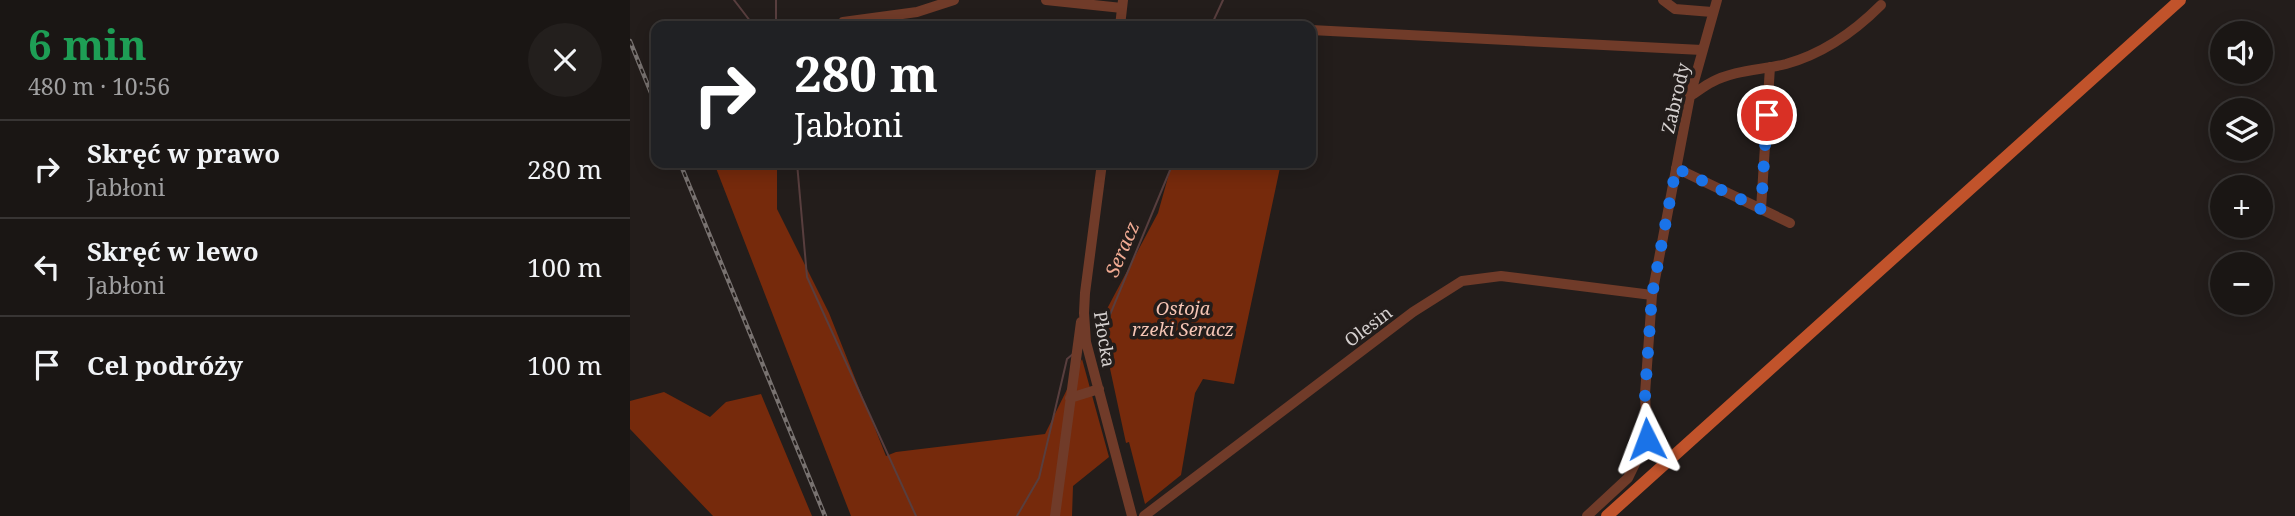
<!DOCTYPE html>
<html lang="pl">
<head>
<meta charset="utf-8">
<style>
  body { margin:0; font-family:"Noto Serif",serif; background:#231f1d; color:#f1f3f6; height:100vh; display:flex; flex-direction:column; font-size:26px; white-space:nowrap }
  * { box-sizing:border-box; margin:0 }
  p { font-size:23px; color:#9f9fa0 }
  .icon { flex:none; width:38px; height:38px; fill:none; stroke:currentColor; stroke-width:2; stroke-linecap:round; stroke-linejoin:round }
  .map { position:relative; flex:1; overflow:hidden }
  .details { display:flex; flex-direction:column; background:#1a1614; width:630px }
  .details>* { flex:none }
  .banner { position:absolute; left:21px; top:21px; width:665px; height:147px; border-radius:14px; box-shadow:0 4px 18px #0003,0 0 0 2px #383534; background:#202124; color:#fff; overflow:hidden }
  .fabs { position:absolute; left:1580px; top:21px; display:grid; gap:14px }
  .fabs a { display:grid; place-items:center; width:63px; height:63px; border-radius:50%; background:#1a1614; box-shadow:0 4px 18px #0003,0 0 0 2px #383534; font-size:35px }
  .pin { position:absolute; display:grid; place-items:center; width:60px; height:60px; color:#fff; margin:-30px; border:4px solid #fff; border-radius:50%; box-shadow:0 2px 7px #0007 }
  .me { position:absolute; width:77px; margin:-38px; rotate:357deg; stroke-linejoin:round; filter:drop-shadow(0 0 5px #0008) }
  .turn { display:flex; align-items:center; gap:24px; height:147px; padding:0 28px; font-size:32px }
  .turn .icon { width:91px; height:91px; stroke-width:2.5 }
  .turn b { display:block; font-size:49px; line-height:60px }
  .round { display:grid; place-items:center; flex:none; width:74px; height:74px; border-radius:37px; background:#231f1d }
  .headline { display:flex; align-items:center; justify-content:space-between; height:119px; padding:0 28px }
  h1 { font-size:42px; font-weight:700; line-height:52px; color:#1e9e55 }
  ul { padding:0; list-style:none }
  li { display:flex; align-items:center; gap:21px; height:98px; padding:0 28px; border-top:2px solid #383534 }
  li div { flex:1 }
  li b { display:block; font-size:26px }
  li em { font-style:normal }
  main { display:flex; flex:1; min-height:0 }
  .map>svg:first-child { display:block }
  .green { fill:#762a0c }
  .lines { fill:none; stroke-linecap:round; stroke-linejoin:round }
  .stream { stroke:#583e3e; stroke-width:2 }
  .minor { stroke:#703b29; stroke-width:10 }
  .major { stroke:#c1532b; stroke-width:12 }
  .rail-casing { stroke:#787270; stroke-width:4.5 }
  .rail { stroke:#231d1b; stroke-width:2; stroke-dasharray:5; stroke-linecap:butt }
  .route { stroke:#1a73e8; stroke-width:12; stroke-dasharray:0 21.6 }
  .labels { text-anchor:middle; dominant-baseline:central; stroke-width:7; stroke-linejoin:round; paint-order:stroke }
  .street-label { font-size:18px; fill:#d5d0cf; stroke:#231d1b }
  .park-label { font-size:18px; font-style:italic; fill:#f5c5b5; stroke:#231d1b }
  .water-label { font-size:19px; font-style:italic; fill:#f1ab93; stroke:#231d1b }
</style>
</head>
<body>
<main>
<section class="details">
<div class="headline"><div><h1>6 min</h1><p>480 m · 10:56</p></div><a class="round"><svg class="icon" aria-label="close" viewBox="0 0 24 24"><path d="M6 6l12 12M18 6L6 18"/></svg></a></div>
<ul>
<li><svg class="icon" aria-label="right" viewBox="0 0 24 24"><path d="M7 20v-9h11M14 6l5 5-5 5"/></svg><div><b>Skręć w prawo</b><p>Jabłoni</p></div><em>280 m</em></li>
<li><svg class="icon" aria-label="left" viewBox="0 0 24 24"><path d="M17 20v-9H6M10 6l-5 5 5 5"/></svg><div><b>Skręć w lewo</b><p>Jabłoni</p></div><em>100 m</em></li>
<li><svg class="icon" aria-label="arrive" viewBox="0 0 24 24"><path d="M6 21V4h12l-3 4 3 4H6"/></svg><div><b>Cel podróży</b></div><em>100 m</em></li>
</ul>
</section>
<div class="map">
<svg width="1665" height="516" viewBox="0 0 1665 516">
  <rect width="100%" height="100%" fill="#231d1b"/>
  <path class="green" d="M 84,163 L 147,163 L 147,209 L 199,313 L 256,456 L 266,452 L 415,434 L 452,359 L 479,457 L 443,486 L 442,516 L 221,516 Z
    M 542,163 L 651,163 L 604,384 L 573,379 L 565,393 L 551,475 L 515,504 L 499,442 L 496,443 L 470,322 L 528,213 Z
    M 34,392 L 80,417 L 96,402 L 131,394 L 182,516 L 83,516 L 0,429 L 0,401 Z"/>
  <g class="lines">
    <path class="stream" d="M 104,0 L 124,26
      M 146,26 L 146,0
      M 581,26 L 593,0
      M 167,163 L 177,277 L 286,516
      M 467,346 L 543,163
      M 387,516 L 409,478 L 437,359 L 443,354"/>
    <path class="minor" d="M 416,0 L 492,8
      M 1033,0 L 1045,9 L 1082,12
      M 213,22 L 287,12 L 324,0
      M 490,26 L 493,0
      M 681,30 L 1072,50
      M 1060,96 C 1067,92 1074,86 1082,82 C 1104,70 1132,70 1156,64 C 1192,54 1224,32 1251,5
      M 472,163 L 455,293 L 454,313 L 456,342 L 502,516
      M 1046,168 L 1160,223
      M 1131,209 L 1140,67
      M 440,398 L 469,389
      M 425,516 L 451,322
      M 514,516 L 783,312 L 832,281 L 871,276 L 1022,295
      M 957,516 L 998,478 L 1017,439 L 1015,394 L 1022,295 L 1060,96 L 1087,0"/>
    <path class="major" d="M 977,516 L 1550,0"/>
    <defs>
      <path id="rail" d="M 0,41 L 26,105
        M 50,163 L 195,516"/>
    </defs>
    <use href="#rail" class="rail-casing"/>
    <use href="#rail" class="rail"/>
  </g>
  <g class="lines">
    <path class="route" d="M 1017,439 L 1015,394 L 1022,295 L 1046,168 L 1131,209 L 1137,115"/>
  </g>
  <g class="labels">
    <g class="street-label">
      <text transform="translate(1045 98) rotate(-77)">Zabrody</text>
      <text transform="translate(738 326) rotate(-37)">Olesin</text>
      <text transform="translate(475 339) rotate(81)">Płocka</text>
    </g>
    <g class="park-label">
      <text x="553" y="308">Ostoja<tspan x="553" dy="21">rzeki Seracz</tspan></text>
    </g>
    <g class="water-label">
      <text transform="translate(492 249) rotate(-67)">Seracz</text>
    </g>
  </g>
</svg>
<div class="fabs">
<a><svg class="icon" aria-label="sound" viewBox="0 0 24 24"><path d="M4 9h4l5-4v14l-5-4H4zM17 9q2 3 0 6"/></svg></a>
<a><svg class="icon" aria-label="layers" viewBox="0 0 24 24"><path d="M12 4l9 5-9 5-9-5zM3 14l9 5 9-5"/></svg></a>
<a>+</a>
<a>−</a>
</div>
<div class="pin" style="left:1137px;top:115px;background:#d93025"><svg class="icon" aria-label="arrive" viewBox="0 0 24 24"><path d="M6 21V4h12l-3 4 3 4H6"/></svg></div>
<svg class="me" style="left:1017px;top:439px" viewBox="-20 -20 40 40"><path d="M0-17L14 15 0 8-14 15z" fill="#1a73e8" stroke="#fff" stroke-width="4"/></svg>
<div class="banner">
<div class="turn"><svg class="icon" aria-label="right" viewBox="0 0 24 24"><path d="M7 20v-9h11M14 6l5 5-5 5"/></svg><div><b>280 m</b>Jabłoni</div></div>
</div>
</div>
</main>
</body>
</html>
